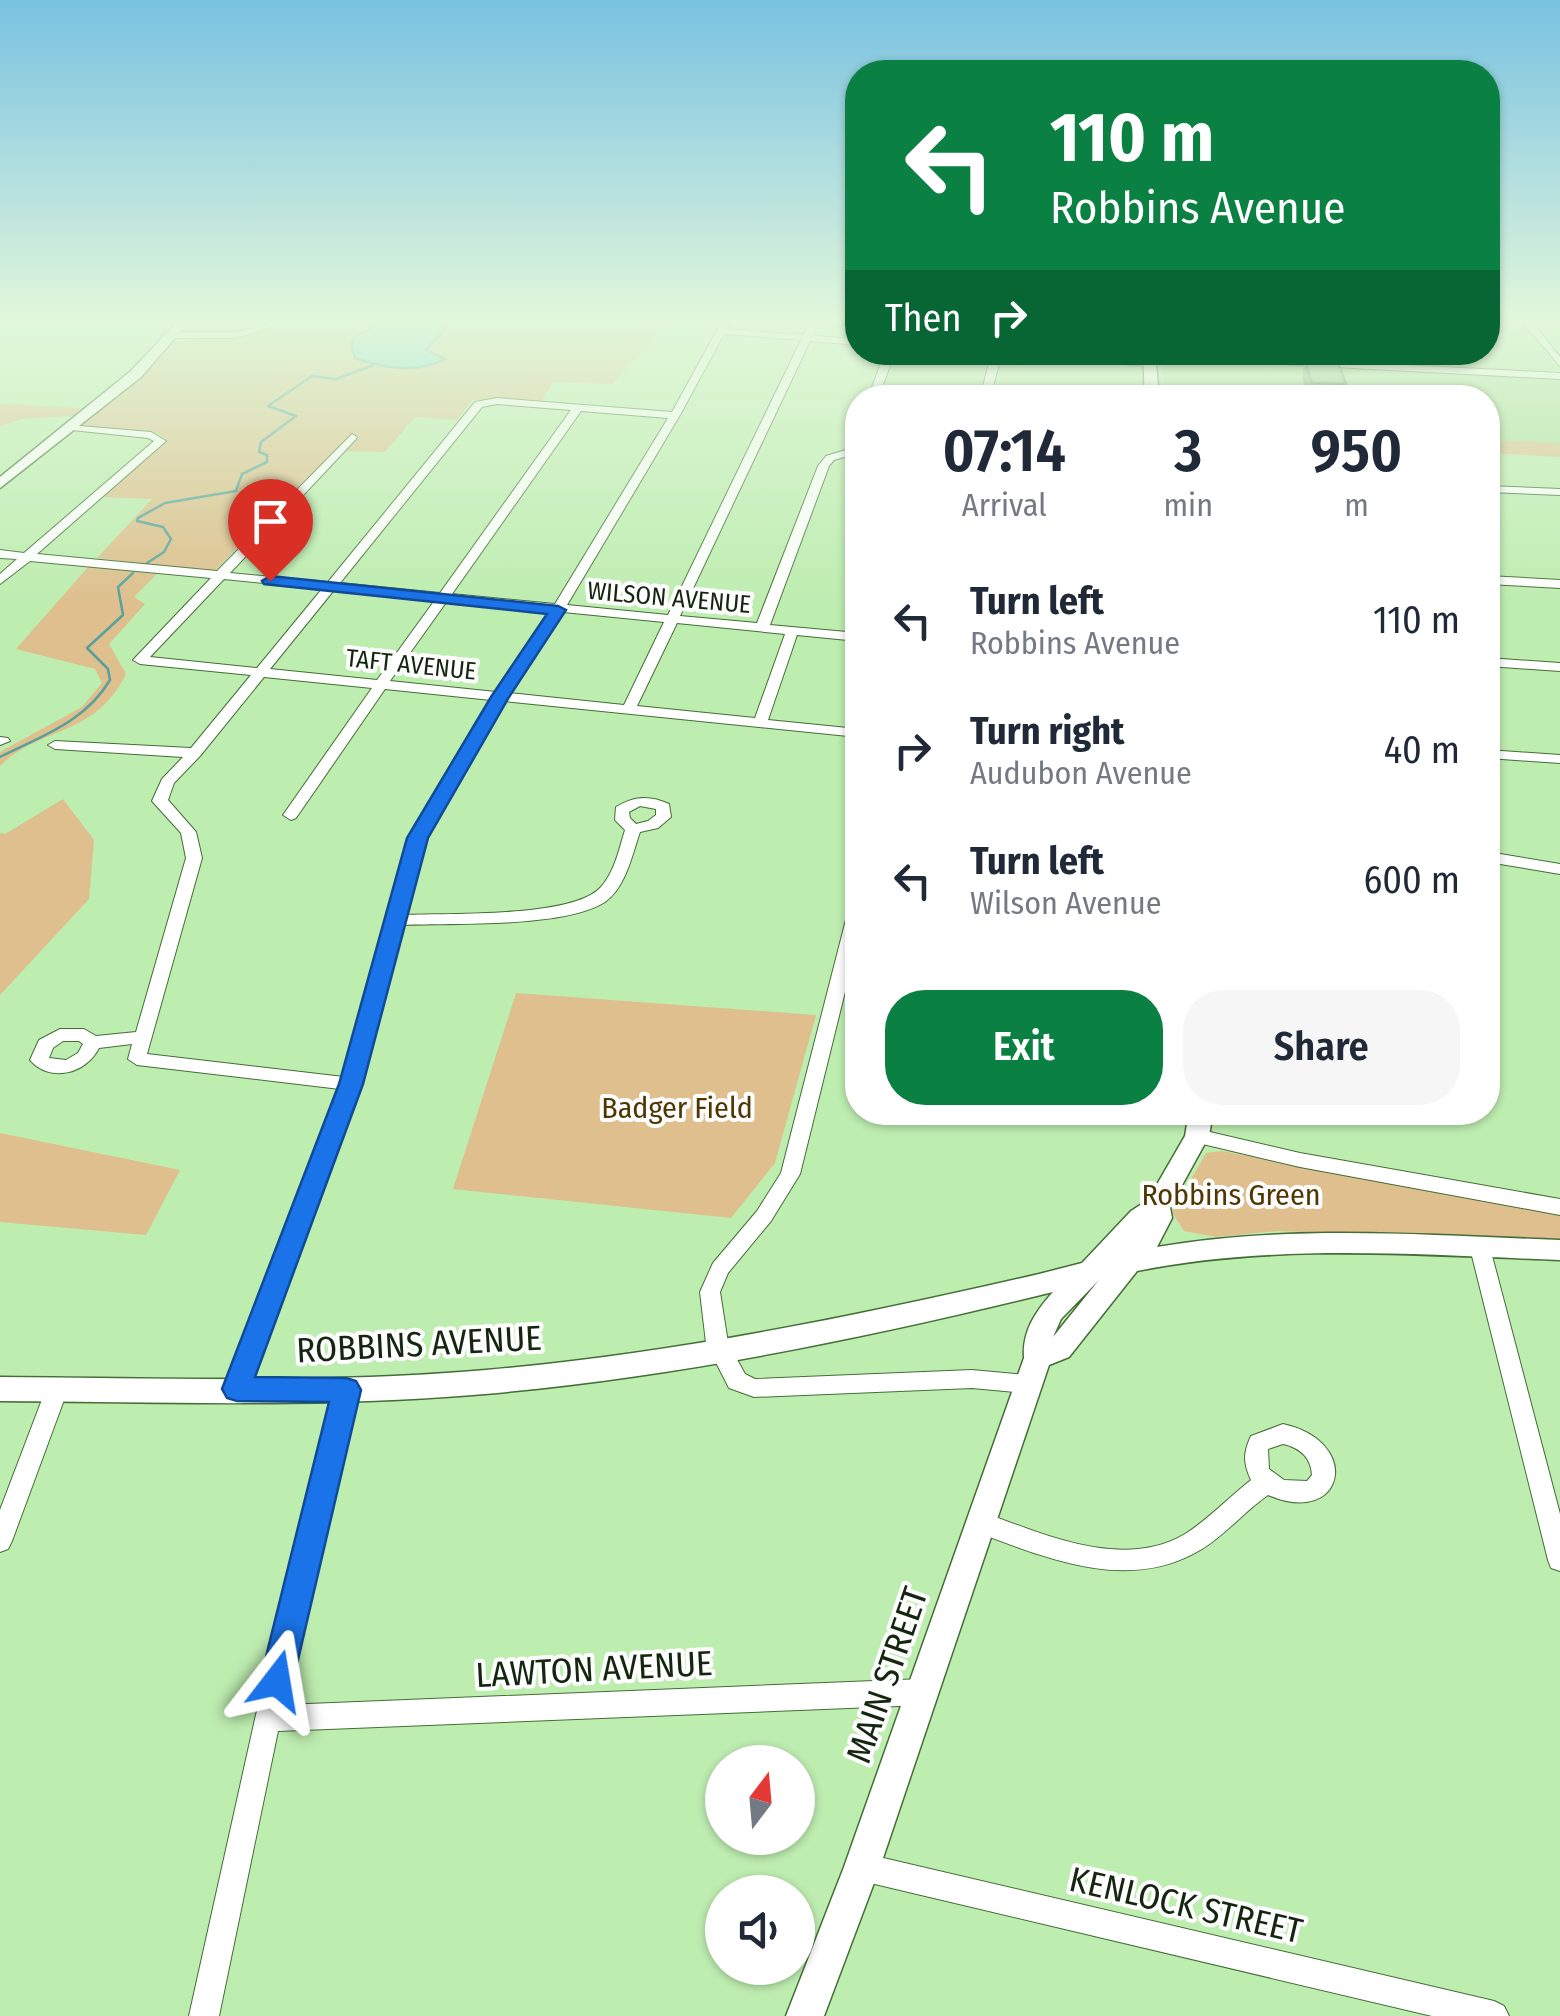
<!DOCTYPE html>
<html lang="en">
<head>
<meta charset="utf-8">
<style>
  body { margin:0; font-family:"Fira Sans Condensed",sans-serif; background:#f6f6f7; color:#1f2937; height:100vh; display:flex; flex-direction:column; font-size:38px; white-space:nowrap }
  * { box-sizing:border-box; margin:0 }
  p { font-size:32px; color:#747a83 }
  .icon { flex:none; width:55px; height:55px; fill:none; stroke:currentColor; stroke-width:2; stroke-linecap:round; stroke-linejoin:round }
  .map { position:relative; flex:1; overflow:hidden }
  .panel { position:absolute; left:845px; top:385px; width:655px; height:740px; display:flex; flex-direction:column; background:#fff; border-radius:40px; box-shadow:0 2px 8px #0004 }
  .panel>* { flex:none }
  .guide { position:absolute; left:845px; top:60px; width:655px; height:305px; border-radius:40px; box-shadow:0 2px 8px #0004; background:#0b8043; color:#fff; overflow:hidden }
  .needle { width:65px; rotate:16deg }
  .controls { position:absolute; left:705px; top:1745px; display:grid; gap:20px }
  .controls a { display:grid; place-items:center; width:110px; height:110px; border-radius:50%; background:#fff; box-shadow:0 2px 8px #0004; font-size:50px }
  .pin { position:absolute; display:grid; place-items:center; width:85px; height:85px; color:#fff; margin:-102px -42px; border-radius:50% 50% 50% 0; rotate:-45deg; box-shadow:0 0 10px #0007 }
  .pin .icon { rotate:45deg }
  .me { position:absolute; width:110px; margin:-55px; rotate:14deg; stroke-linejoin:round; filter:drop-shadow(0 0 8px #0008) }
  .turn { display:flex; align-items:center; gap:35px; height:210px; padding:0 40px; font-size:45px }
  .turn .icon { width:130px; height:130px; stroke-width:2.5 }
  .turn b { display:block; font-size:70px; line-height:85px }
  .then { display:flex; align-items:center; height:95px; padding:0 40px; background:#0003; gap:20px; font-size:38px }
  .eta { display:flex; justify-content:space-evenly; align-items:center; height:170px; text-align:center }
  .eta b { font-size:60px; font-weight:600; line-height:70px }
  .primary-button { display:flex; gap:20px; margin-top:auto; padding:20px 40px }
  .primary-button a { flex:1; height:115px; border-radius:40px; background:#0b8043; color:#fff; font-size:40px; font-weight:600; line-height:115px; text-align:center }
  .primary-button a+a { background:#f6f6f7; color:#1f2937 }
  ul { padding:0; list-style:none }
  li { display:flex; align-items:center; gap:30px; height:130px; padding:0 40px }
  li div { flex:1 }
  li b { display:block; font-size:38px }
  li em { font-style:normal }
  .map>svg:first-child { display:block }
  .built { fill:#aedf9e }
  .green { fill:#debf8d }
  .water { fill:#74d6da; stroke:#57a19d; stroke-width:2.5 }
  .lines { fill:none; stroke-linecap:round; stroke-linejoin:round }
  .stream { stroke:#57a19d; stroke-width:2.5 }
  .minor-casing { stroke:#446d37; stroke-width:2 }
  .major-casing { stroke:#446d37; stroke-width:3 }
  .minor { fill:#fff; fill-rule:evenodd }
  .major { fill:#fff; fill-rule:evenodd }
  .wall { fill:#80a775 }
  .building { fill:#95c288; stroke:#68885f; stroke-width:2.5 }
  .route { fill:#1a73e8; stroke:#114b97; stroke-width:2.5 }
  .labels { text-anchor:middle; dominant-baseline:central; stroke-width:8; stroke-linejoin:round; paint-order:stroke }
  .far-street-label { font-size:25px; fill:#14260f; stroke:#fefefe }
  .park-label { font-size:30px; fill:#503600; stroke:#fefefe }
  .near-street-label { font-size:35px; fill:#14260f; stroke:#fefefe }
</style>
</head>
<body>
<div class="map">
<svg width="1560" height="2016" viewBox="0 0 1560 2016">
  <rect width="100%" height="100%" fill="#beedb0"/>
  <path class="built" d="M 1488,330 L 1529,332 L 1557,368 L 1545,372 L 1177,353 L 1488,352 Z
    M 1160,358 L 1560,378 L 1560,443 L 1488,440 L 1488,398 L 1167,397 Z"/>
  <path class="green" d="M 286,323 L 665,323 L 613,384 L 553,382 L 540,403 L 472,400 L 457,420 L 415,417 L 385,452 L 335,451 L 213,572 L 97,558 L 152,499 L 104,497 L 166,440 L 157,433 L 80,425 L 174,342 L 245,336 Z
    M 0,404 L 80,408 L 77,416 L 22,419 L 0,426 Z
    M 1488,440 L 1560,443 L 1560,457 L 1488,453 Z
    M 89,566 L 157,574 L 134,597 L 145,604 L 109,644 L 126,674 C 94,738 42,725 0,766 L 0,752 L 82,707 L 102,683 L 95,669 L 16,649 Z
    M 63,799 L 94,840 L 89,899 L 0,995 L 0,833 L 5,834 Z
    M 516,993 L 816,1015 L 775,1163 L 731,1218 L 453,1189 Z
    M 0,1133 L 180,1170 L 146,1235 L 0,1222 Z
    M 1222,1151 L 1560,1215 L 1560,1241 L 1277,1231 L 1216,1237 L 1184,1231 L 1172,1212 L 1206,1153 Z"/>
  <path class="water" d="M 381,323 L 450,323 L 426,350 L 445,359 C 417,374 383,368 355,358 L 351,344 L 355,336 Z"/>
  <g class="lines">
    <path class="stream" d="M 147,563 L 164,552 L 171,539 L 163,527 L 137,521 L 138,518 L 165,503 L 236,491 L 242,474 L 267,462 L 267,455 L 259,452 L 261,442 L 296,416 L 268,406 L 312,376 L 336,379 L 374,365
      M 0,757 C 42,736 85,722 110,680 L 108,669 L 87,648 L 123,615 L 118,587 L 133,573"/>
    <defs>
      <path id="minor" d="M 271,323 L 285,323 L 236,338 L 172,338 L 167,335 L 172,332 L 236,332 Z
        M 721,323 L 729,323 L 727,329 L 804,335 L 810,323 L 818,323 L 813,336 L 858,339 L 858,345 L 810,341 L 680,616 L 757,623 L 818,466 L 826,456 L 849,449 L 853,440 L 858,437 L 858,453 L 834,460 L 829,466 L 770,625 L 858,633 L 858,641 L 797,635 L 768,720 L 858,729 L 858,737 L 504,701 L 426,838 L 405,915 C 448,913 574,918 601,887 C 615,871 619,849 625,830 L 615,820 L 616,807 C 634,796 650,795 669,804 L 671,817 L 658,828 L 640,832 C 632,855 626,887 605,902 C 565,928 452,923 403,925 L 360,1084 L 248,1389 L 245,1396 L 237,1398 L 229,1396 L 226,1389 L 340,1089 L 137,1065 L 128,1059 L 132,1044 L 99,1048 C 86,1074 50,1083 30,1060 L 39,1040 L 60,1029 L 84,1029 L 96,1036 L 136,1032 L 186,858 L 181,833 L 152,801 L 162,779 L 183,757 L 55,749 L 48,745 L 55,741 L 191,748 L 251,675 L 140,664 L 133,660 L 211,578 L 30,561 L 0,584 L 0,574 L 17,559 L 0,558 L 0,550 L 24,553 L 154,441 L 148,438 L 72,430 L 67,427 L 68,425 L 151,432 L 166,441 L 37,554 L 217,571 L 352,434 L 357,437 L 356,439 L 230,573 L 328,582 L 475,402 L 497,398 L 672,412 ZM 724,334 L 801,340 L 668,615 L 567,605 L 680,415 ZM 497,404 L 571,410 L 440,593 L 340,583 L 482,407 ZM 581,411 L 668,418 L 555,604 L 452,594 ZM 224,579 L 322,589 L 257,668 L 150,657 ZM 334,590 L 435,600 L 377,680 L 270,669 ZM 447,601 L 551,611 L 496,692 L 390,681 ZM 563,612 L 664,622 L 624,705 L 509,693 ZM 677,623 L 785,634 L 755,718 L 637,706 ZM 264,677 L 372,688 L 283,815 L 291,820 L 296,818 L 385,689 L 491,700 L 410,838 L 344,1077 L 147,1054 L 202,858 L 196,832 L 168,800 L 174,783 L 200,756 ZM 640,806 L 656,809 L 656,815 L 648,821 L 636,824 L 630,818 L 629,812 ZM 63,1041 L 79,1041 L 83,1044 L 78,1053 L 66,1060 L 49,1058 L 53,1048 Z
        M 1523,323 L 1533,323 L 1560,357 L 1560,366 Z
        M 885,352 L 895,352 L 878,398 L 868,398 Z
        M 980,352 L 1035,352 L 1150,360 L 1155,363 L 1150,366 L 1001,356 L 990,398 L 980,398 L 991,355 Z
        M 1146,352 L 1560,373 L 1560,379 L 1150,357 Z
        M 1488,486 L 1560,489 L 1560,495 L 1488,492 Z
        M 1488,576 L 1560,580 L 1560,588 L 1488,584 Z
        M 1488,658 L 1560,663 L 1560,671 L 1488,666 Z
        M 0,737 L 8,738 L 10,741 L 0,745 Z
        M 1488,750 L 1560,755 L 1560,763 L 1488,758 Z
        M 1488,852 L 1560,864 L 1560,874 L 1488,862 Z
        M 858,899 L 858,939 L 800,1174 L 771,1221 L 728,1273 L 720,1292 L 728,1343 L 745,1374 L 755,1379 L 972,1370 L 1027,1375 L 1035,1377 L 1038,1384 L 1035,1391 L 1027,1393 L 972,1388 L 754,1397 L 729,1388 L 706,1343 L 700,1292 L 713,1263 L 757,1211 L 781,1173 L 850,904 Z
        M 1197,1129 L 1300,1153 L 1560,1199 L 1560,1215 L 1300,1167 L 1190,1141 L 1187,1136 L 1190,1131 Z
        M 1480,1240 L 1487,1242 L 1490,1248 L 1560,1514 L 1560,1571 L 1551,1568 L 1548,1560 L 1470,1248 L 1473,1242 Z
        M 57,1380 L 65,1382 L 68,1389 L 12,1541 L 8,1549 L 0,1552 L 0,1510 L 46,1389 L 49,1382 Z
        M 346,1381 L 354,1383 L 357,1390 L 284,1705 L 924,1679 L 933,1683 L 937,1692 L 933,1701 L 924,1705 L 278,1731 L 219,2016 L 189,2016 L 255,1719 L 335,1390 L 338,1383 Z
        M 1283,1424 C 1364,1442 1344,1528 1268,1495 C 1245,1511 1226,1534 1202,1549 C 1129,1594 1046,1558 974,1531 L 970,1523 L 974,1515 L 982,1512 C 1043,1534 1123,1571 1185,1534 C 1209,1519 1229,1497 1251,1480 C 1243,1463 1243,1453 1251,1436 ZM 1283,1444 C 1300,1448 1311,1457 1312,1475 L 1307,1481 L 1284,1480 L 1269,1469 L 1268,1449 Z
        M 862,1853 L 1494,2001 L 1504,2006 L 1509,2016 L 1432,2016 L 862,1881 L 852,1877 L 848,1867 L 852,1857 Z"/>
      <path id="major" d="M 176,323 L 188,323 L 141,377 L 0,488 L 0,477 L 131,371 Z
        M 1143,352 L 1155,352 L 1159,398 L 1145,398 Z
        M 1189,1112 L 1213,1112 L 1209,1136 L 1170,1207 L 1172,1218 L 1157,1247 C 1289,1224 1426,1235 1560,1240 L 1560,1260 C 1420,1255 1276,1243 1137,1271 L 1069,1357 L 1049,1365 L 880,1867 L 824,2016 L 786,2016 L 844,1867 L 1024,1358 C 1022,1331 1036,1311 1053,1292 C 867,1338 676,1377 485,1394 C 324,1408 162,1402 0,1401 L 0,1377 C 162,1378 324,1384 486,1370 C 672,1354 857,1316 1039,1274 L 1082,1263 L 1131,1211 L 1148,1200 L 1185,1136 ZM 1099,1280 L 1053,1337 L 1061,1319 Z"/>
    </defs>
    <use href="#minor" class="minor-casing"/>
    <use href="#major" class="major-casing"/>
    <use href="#minor" class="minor"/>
    <use href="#major" class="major"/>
  </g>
  <path class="wall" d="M 1488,323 L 1496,323 L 1494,328 L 1488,328 Z
    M 1305,361 L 1346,384 L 1343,398 L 1308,398 L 1302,377 Z"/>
  <path class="building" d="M 1305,361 L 1338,362 L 1346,384 L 1312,383 Z"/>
  <linearGradient id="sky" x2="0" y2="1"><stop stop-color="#79c2e2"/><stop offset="0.53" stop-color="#e2f7db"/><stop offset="1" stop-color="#e2f7db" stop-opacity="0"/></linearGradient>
  <rect width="1560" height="605" fill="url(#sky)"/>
  <path class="route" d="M 270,576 L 558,606 L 566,610 L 509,697 L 428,838 L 363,1084 L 255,1377 L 346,1378 L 356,1381 L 361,1390 L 293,1681 L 288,1692 L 277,1697 L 265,1692 L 260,1681 L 329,1402 L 237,1401 L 227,1398 L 222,1389 L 339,1084 L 407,838 L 491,697 L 547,614 L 264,584 L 262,581 Z"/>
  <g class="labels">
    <g class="far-street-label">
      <text transform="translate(669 598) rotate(5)">WILSON AVENUE</text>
      <text transform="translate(411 665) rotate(6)">TAFT AVENUE</text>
    </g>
    <g class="park-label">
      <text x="677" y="1108">Badger Field</text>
      <text x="1231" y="1195">Robbins Green</text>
    </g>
    <g class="near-street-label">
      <text transform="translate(419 1344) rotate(-3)">ROBBINS AVENUE</text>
      <text transform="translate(594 1669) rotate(-3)">LAWTON AVENUE</text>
      <text transform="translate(887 1675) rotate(-71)">MAIN STREET</text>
      <text transform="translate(1186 1905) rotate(13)">KENLOCK STREET</text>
    </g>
  </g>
</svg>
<div class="controls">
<a><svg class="needle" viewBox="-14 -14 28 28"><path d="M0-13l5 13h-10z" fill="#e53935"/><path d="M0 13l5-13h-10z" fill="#747a83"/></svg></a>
<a><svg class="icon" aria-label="sound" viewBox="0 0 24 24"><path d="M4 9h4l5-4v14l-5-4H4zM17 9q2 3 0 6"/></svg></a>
</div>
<div class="pin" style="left:270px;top:581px;background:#d93025"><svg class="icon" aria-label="arrive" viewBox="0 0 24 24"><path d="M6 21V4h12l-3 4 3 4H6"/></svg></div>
<svg class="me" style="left:277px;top:1681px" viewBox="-20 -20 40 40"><path d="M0-17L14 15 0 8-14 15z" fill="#1a73e8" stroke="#fff" stroke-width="4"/></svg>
<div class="guide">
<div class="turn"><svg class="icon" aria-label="left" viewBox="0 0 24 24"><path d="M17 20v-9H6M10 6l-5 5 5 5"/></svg><div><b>110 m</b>Robbins Avenue</div></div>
<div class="then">Then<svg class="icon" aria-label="right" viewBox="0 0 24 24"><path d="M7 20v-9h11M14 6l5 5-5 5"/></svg></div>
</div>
<section class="panel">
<div class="eta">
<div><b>07:14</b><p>Arrival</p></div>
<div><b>3</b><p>min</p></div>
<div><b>950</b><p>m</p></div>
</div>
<ul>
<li><svg class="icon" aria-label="left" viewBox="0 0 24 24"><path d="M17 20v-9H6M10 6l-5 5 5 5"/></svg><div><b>Turn left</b><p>Robbins Avenue</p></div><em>110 m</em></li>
<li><svg class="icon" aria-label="right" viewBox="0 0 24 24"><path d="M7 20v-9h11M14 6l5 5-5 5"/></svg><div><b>Turn right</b><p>Audubon Avenue</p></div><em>40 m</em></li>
<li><svg class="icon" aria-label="left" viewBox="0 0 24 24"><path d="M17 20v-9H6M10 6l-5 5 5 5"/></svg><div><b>Turn left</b><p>Wilson Avenue</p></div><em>600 m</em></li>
</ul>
<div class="primary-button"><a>Exit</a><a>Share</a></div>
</section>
</div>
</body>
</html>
